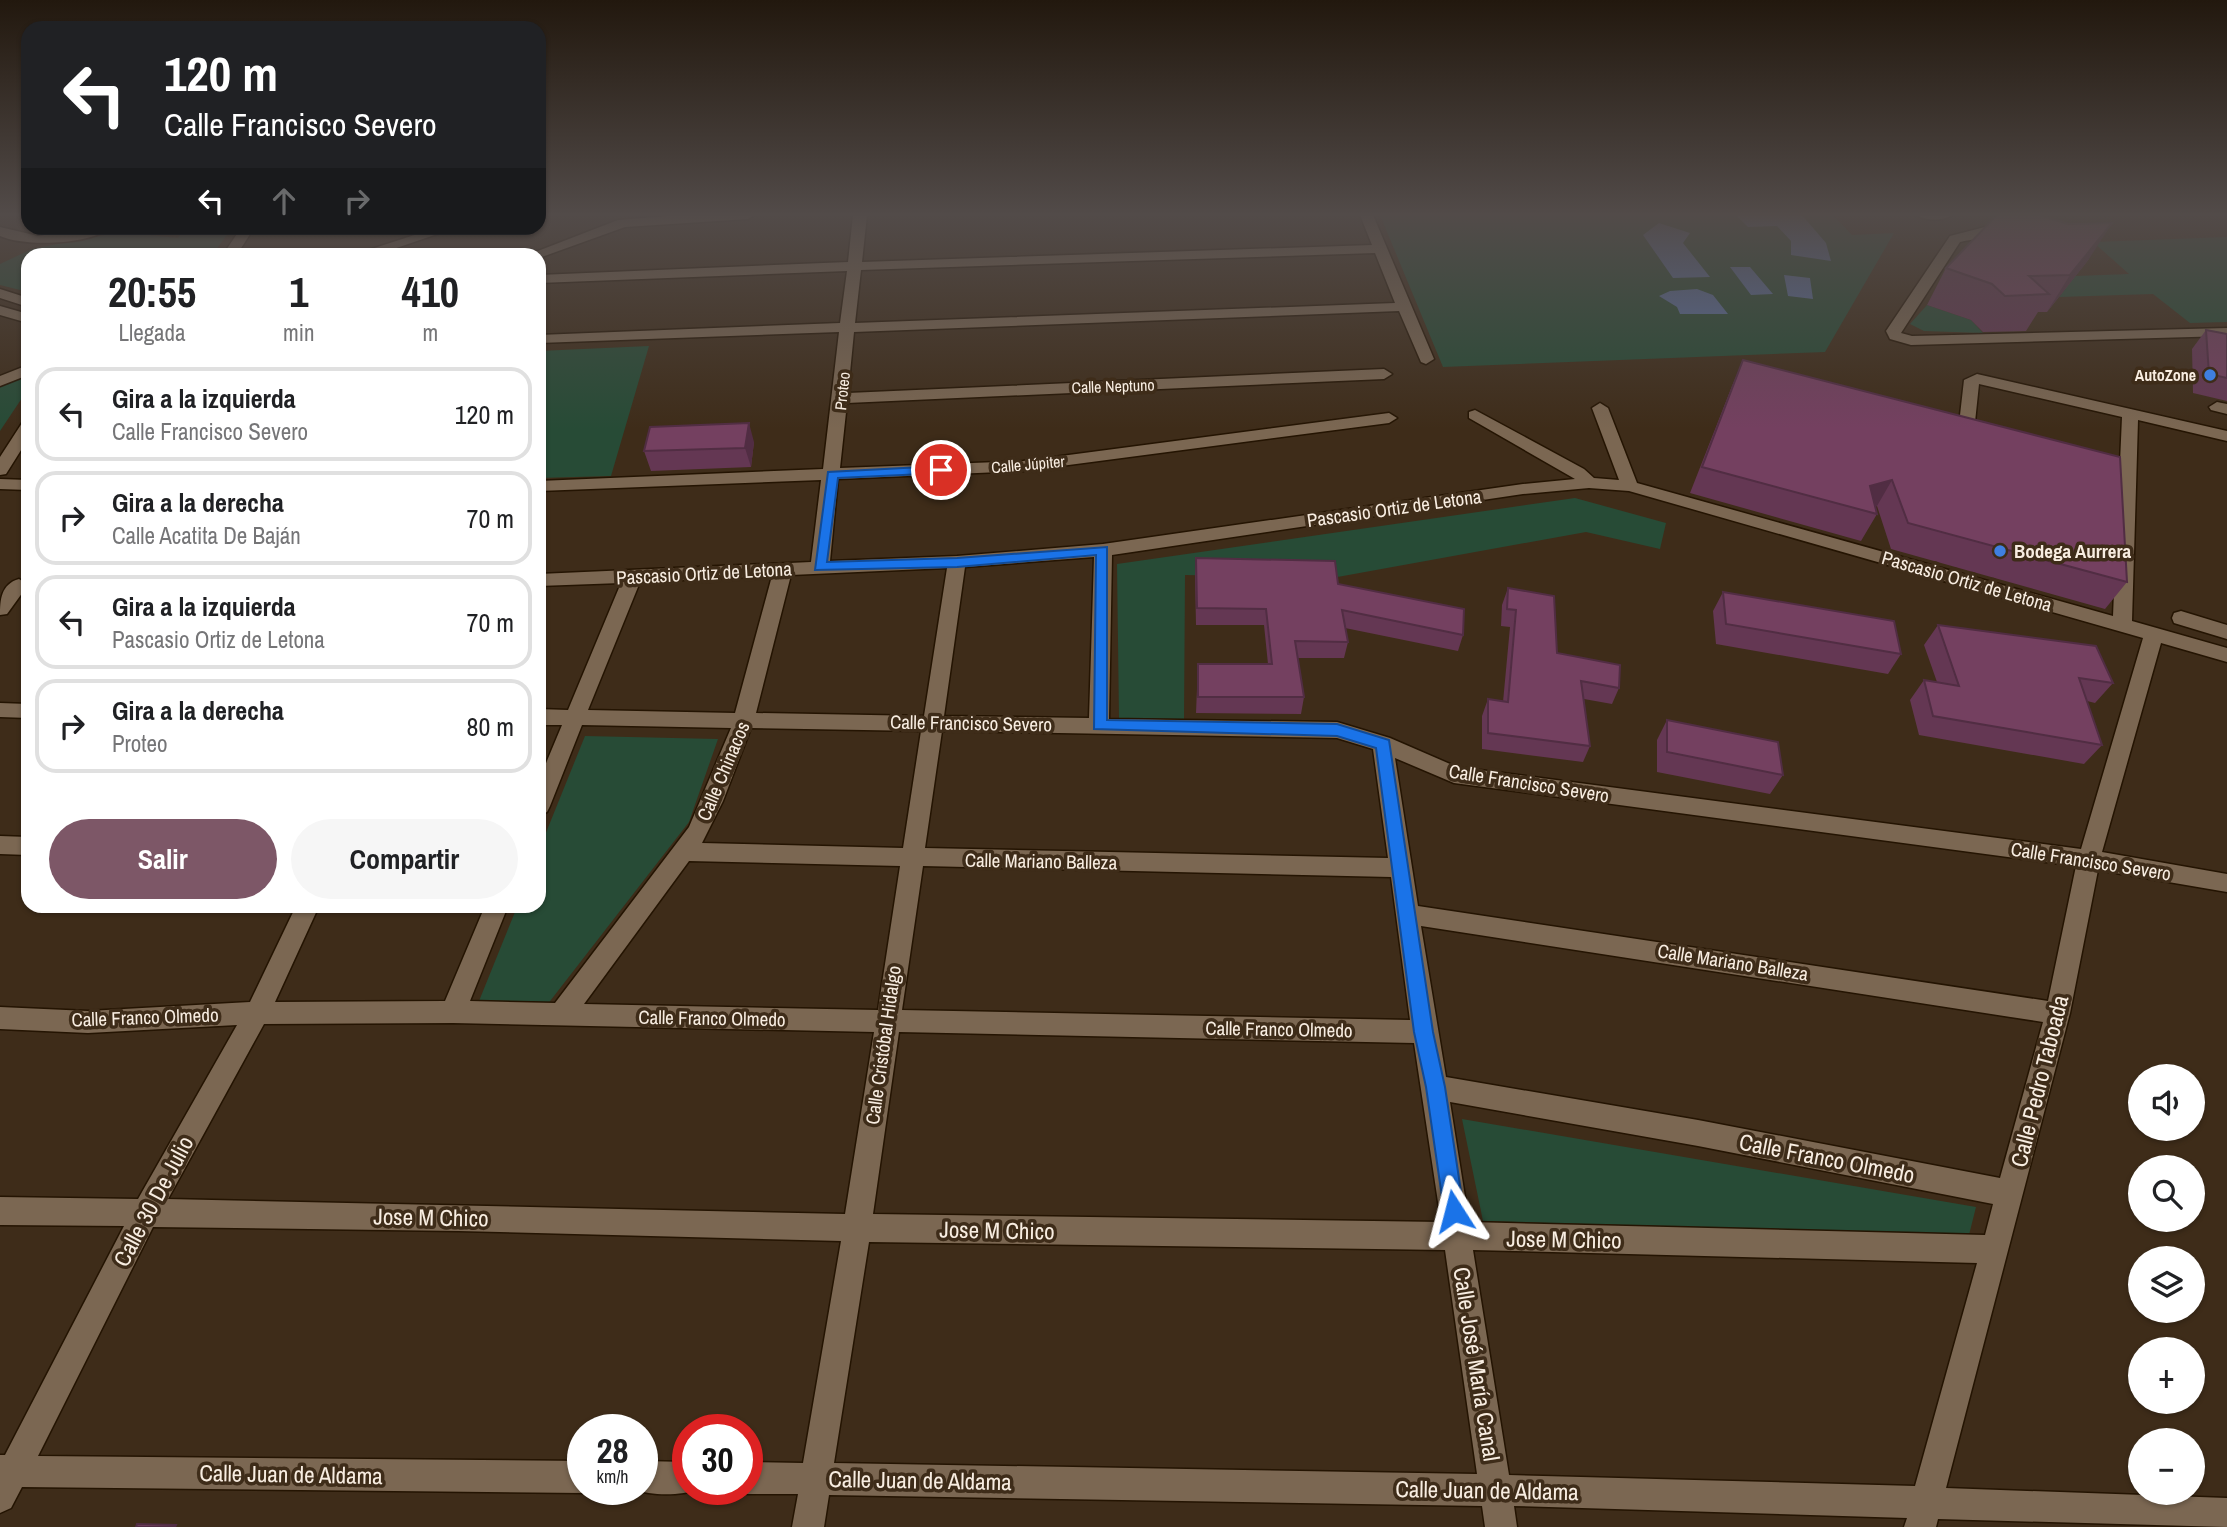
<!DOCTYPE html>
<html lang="es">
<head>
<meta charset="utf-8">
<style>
  body { margin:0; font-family:"Archivo Narrow",sans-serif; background:#f6f6f6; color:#202124; height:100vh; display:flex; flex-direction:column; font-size:26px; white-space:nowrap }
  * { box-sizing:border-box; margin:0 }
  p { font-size:23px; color:#757577 }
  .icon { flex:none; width:38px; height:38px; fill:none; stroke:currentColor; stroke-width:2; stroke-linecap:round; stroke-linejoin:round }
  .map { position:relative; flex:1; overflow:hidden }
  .drawer { position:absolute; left:21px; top:248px; width:525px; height:665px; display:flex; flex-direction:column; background:#fff; border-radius:21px; box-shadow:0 2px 5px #0004 }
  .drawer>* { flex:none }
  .guide { position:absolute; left:21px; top:21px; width:525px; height:214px; border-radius:21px; box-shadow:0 2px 5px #0004; background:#202124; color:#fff; overflow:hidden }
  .fabs { position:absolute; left:2128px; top:1064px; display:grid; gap:14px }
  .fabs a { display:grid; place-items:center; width:77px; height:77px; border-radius:50%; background:#fff; box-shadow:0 2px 5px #0004; font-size:35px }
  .speed { position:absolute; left:567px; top:1414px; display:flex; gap:14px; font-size:35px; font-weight:700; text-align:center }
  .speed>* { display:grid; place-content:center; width:91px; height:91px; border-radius:50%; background:#fff; box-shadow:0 2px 5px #0004; line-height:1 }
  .speed small { font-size:18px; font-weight:400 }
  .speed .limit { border:10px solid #d22; background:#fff; color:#111 }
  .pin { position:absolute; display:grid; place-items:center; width:60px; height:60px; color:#fff; margin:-30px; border:4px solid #fff; border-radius:50%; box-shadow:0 2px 7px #0007 }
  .me { position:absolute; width:77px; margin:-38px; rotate:351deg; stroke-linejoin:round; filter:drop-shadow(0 0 5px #0008) }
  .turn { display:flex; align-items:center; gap:24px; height:147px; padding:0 28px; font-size:32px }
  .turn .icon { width:91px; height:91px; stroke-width:2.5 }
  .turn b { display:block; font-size:49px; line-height:60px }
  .lanes { display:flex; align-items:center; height:66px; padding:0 28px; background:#0003; justify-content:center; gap:35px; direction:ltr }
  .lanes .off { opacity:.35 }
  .eta { display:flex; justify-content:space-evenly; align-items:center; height:119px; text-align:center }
  .eta b { font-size:42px; font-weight:700; line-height:49px }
  .cta { display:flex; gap:14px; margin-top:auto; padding:14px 28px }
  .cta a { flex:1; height:80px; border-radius:42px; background:#7d5767; color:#fff; font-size:28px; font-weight:700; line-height:80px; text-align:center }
  .cta a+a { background:#f6f6f6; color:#202124 }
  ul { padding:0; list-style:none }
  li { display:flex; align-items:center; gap:21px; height:94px; margin:0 14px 10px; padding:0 14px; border:4px solid #e0e0e0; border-radius:21px }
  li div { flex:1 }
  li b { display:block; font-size:26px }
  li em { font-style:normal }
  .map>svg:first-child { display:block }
  .green { fill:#274b36 }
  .water { fill:#5971a3 }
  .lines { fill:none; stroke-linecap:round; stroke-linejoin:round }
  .minor-casing { stroke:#241402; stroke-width:3 }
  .minor { fill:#7b6752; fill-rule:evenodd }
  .wall { fill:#643753 }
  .shaded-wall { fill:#512d43 }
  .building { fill:#744060; stroke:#512d43; stroke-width:2 }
  .route { fill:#1a73e8; stroke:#114b97; stroke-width:2 }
  .shop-dot { fill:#3f7fe0; stroke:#3e2c19; stroke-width:2.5 }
  .labels { text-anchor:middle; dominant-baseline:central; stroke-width:7; stroke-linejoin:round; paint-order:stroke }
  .far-poi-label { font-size:16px; font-weight:bold; fill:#f8ede1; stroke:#3e2c19; text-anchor:end }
  .far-street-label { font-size:16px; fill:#f8ede1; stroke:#3e2c19 }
  .street-label { font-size:19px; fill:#f8ede1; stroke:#3e2c19 }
  .poi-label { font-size:19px; font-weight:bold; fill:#f8ede1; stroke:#3e2c19; text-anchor:start }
  .near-street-label { font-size:23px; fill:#f8ede1; stroke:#3e2c19 }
</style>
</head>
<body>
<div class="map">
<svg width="2227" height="1527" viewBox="0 0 2227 1527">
  <rect width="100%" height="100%" fill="#3e2c19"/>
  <path class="green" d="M 1380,215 L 1833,215 L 1852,235 L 1894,233 L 1825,352 L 1443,367 Z
    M 185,228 L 232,228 L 212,255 L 28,256 L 28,292 L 0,285 L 0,264 L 32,249 L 120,232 L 178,238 Z
    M 2227,237 L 2227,322 L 2190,323 L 2153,294 L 2059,297 L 2075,276 L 2129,274 L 2093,242 Z
    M 1927,305 L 1971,320 L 1983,333 L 1924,331 L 1910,324 Z
    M 649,346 L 611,476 L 539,478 L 539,351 Z
    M 28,375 L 28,389 L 0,431 L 0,387 Z
    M 1575,498 L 1666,523 L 1660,549 L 1586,532 L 1332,578 L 1185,575 L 1184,719 L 1119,718 L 1117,564 Z
    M 585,736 L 718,739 L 689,822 L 547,1005 L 477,1006 L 517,907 L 539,906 L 539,850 Z
    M 1462,1119 L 1976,1207 L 1969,1235 L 1483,1221 Z"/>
  <path class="water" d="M 1736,215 L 1802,215 L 1826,243 L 1831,261 L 1791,255 L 1791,241 L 1777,226 L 1748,227 Z
    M 1659,223 L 1690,233 L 1683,243 L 1710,277 L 1673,278 L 1643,235 Z
    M 1730,267 L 1750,267 L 1773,294 L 1751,295 Z
    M 1784,275 L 1810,278 L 1813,299 L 1788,296 Z
    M 1697,289 L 1713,295 L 1728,314 L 1680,314 L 1677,307 L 1659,296 L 1670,291 Z"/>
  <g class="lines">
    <defs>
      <path id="minor" d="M 681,215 L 754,215 L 748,219 L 625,227 L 539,258 L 539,256 L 525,256 L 618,220 Z
        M 853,215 L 867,215 L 862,262 L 1372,245 L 1360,215 L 1373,215 L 1434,359 L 1426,364 L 1421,362 L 1399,311 L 854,332 L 848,393 L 1384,369 L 1392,374 L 1384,379 L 847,403 L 840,468 L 1023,461 L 1389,413 L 1397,418 L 1389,423 L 1023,471 L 838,479 L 830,561 L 957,556 L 1103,544 L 1523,484 L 1575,479 L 1469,418 L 1469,412 L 1475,410 L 1584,469 L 1594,478 L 1619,480 L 1592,408 L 1600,403 L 1608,408 L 1637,483 L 2113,616 L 2119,473 L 2087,465 L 2085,461 L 2093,456 L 2120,463 L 2122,417 L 1979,384 L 1975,422 L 1992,434 L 1984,439 L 1959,424 L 1964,380 L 1977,374 L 2227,431 L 2227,441 L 2138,420 L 2132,621 L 2227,648 L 2227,662 L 2161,643 L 2102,852 L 2227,874 L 2227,892 L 2098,870 L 2070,1013 L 1946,1488 L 2227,1498 L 2227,1527 L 1938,1519 L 1936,1527 L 1904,1527 L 1907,1518 L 1514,1506 L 1517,1527 L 1485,1527 L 1482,1506 L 829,1495 L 824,1527 L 792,1527 L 798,1494 L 747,1494 L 736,1489 L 747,1489 L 747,1462 L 803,1463 L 841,1241 L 459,1231 L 153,1227 L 38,1456 L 583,1461 L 583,1489 L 591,1489 L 583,1493 L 22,1487 L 11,1508 L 0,1513 L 0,1455 L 5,1455 L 124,1226 L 0,1225 L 0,1197 L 138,1199 L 237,1025 L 88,1033 L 0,1029 L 0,1007 L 88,1011 L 250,1002 L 296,906 L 319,906 L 275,1002 L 445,1001 L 485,906 L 508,906 L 470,1001 L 555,1003 L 689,827 L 731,728 L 582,725 L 550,806 L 547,812 L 539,815 L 539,780 L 562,725 L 539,725 L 539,709 L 568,710 L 621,583 L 539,586 L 539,574 L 811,562 L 821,480 L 539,491 L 539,481 L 823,469 L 839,332 L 539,343 L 539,335 L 840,323 L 847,271 L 539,283 L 539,275 L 848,262 ZM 1375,253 L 1395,303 L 855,323 L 861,270 ZM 1589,488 L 1629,491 L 2143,638 L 2081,849 L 1457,767 L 1390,738 L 1337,722 L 1109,719 L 1112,555 L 1523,494 ZM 1094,557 L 1089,718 L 944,716 L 965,567 ZM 947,568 L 924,716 L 756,713 L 791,575 ZM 772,576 L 735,713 L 588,710 L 640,582 ZM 751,728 L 921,731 L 903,848 L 702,843 L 723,801 ZM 942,731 L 1337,738 L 1373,749 L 1388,858 L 925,848 ZM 1395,758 L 1454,783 L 2076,866 L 2048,1001 L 1418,906 ZM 689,861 L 900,866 L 878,1010 L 584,1004 ZM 923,866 L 1391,877 L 1410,1020 L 902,1010 ZM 1421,926 L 2043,1022 L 2000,1178 L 1698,1120 L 1446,1077 ZM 453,1023 L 874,1032 L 845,1214 L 168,1199 L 264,1024 ZM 899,1032 L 1414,1043 L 1441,1222 L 873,1214 ZM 1450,1102 L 1698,1146 L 1993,1204 L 1985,1235 L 1469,1222 ZM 869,1242 L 1445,1250 L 1477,1474 L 834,1463 ZM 1473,1250 L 1977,1263 L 1915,1486 L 1509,1475 Z
        M 1917,215 L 1952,215 C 1944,221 1925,221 1917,215 Z
        M 0,227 L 38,236 L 89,228 L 110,228 C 88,245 25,247 0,236 Z
        M 1985,227 L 2009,227 L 2016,231 C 2010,235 1972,239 1960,242 L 1901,333 L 1912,336 L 2227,328 L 2227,336 L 1911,345 L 1890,339 L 1886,331 L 1950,236 Z
        M 241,228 L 254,228 L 236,256 L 222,256 Z
        M 436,228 L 455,228 L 373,256 L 350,256 Z
        M 0,289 L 28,298 L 28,307 L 0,298 Z
        M 0,306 L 28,314 L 28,323 L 0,315 Z
        M 28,365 L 28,375 L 0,386 L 0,376 Z
        M 2217,402 L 2227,404 L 2227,414 L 2211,410 L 2209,407 Z
        M 28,421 L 28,439 L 6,474 L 0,475 L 0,457 L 22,423 Z
        M 0,479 L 28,480 L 28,490 L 0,489 Z
        M 19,579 L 28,585 L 7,614 L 0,615 C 0,600 1,584 19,579 Z
        M 2181,611 L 2227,625 L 2227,639 L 2174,623 L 2172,618 L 2174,613 Z
        M 0,703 L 28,704 L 28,718 L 0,717 Z
        M 0,836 L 28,837 L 28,855 L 0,854 Z
        M 642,1461 L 688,1462 L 688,1489 L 699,1489 C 681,1496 651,1496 634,1489 L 642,1489 Z"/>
    </defs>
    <use href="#minor" class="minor-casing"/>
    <use href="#minor" class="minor"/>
  </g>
  <path class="wall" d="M 2089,259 L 2047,312 L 2038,312 L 2026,331 L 1983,332 L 1971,320 L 1927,305 L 1946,268 Z
    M 2206,330 L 2227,334 L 2227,401 L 2193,393 L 2192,349 Z
    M 1743,360 L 2127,582 L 2105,609 L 1891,549 L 1877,506 L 1875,507 L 1877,514 L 1861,541 L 1690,493 L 1732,386 Z
    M 754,442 L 751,467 L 651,471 L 644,451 Z
    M 1196,558 L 1338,584 L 1463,635 L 1458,651 L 1345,628 L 1348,642 L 1344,658 L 1298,658 L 1304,697 L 1301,714 L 1196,713 L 1198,664 L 1268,664 L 1264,625 L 1196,625 L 1195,575 Z
    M 1508,588 L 1557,653 L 1619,688 L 1612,704 L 1584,699 L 1590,746 L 1583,762 L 1482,749 L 1482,716 L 1488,699 L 1503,702 L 1510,627 L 1501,626 L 1502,605 Z
    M 1723,592 L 1901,654 L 1888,674 L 1716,644 L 1713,611 Z
    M 1938,625 L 2113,683 L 2095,703 L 2087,701 L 2102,745 L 2084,764 L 1919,735 L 1910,700 L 1924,680 L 1937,682 L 1924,645 Z
    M 1667,720 L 1783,775 L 1770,794 L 1657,772 L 1657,740 Z"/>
  <path class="shaded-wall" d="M 2112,223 L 2089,259 L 2047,312 L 2070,275 Z
    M 749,423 L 754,442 L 751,467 L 745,448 Z
    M 1892,480 L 1877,506 L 1861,510 L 1870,486 Z"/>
  <path class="building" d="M 1997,215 L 2039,215 L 2068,224 L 2112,223 L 2070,275 L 2029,276 L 2049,294 L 2005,296 L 1992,284 L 1946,268 Z
    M 2206,330 L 2227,334 L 2227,378 L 2209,374 Z
    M 1743,360 L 2120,457 L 2127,582 L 1908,523 L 1892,480 L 1870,486 L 1877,514 L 1702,467 Z
    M 749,423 L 745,448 L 644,451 L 650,427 Z
    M 1196,558 L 1335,561 L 1338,584 L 1464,609 L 1463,635 L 1342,610 L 1348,642 L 1295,641 L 1304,697 L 1198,697 L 1198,664 L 1272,664 L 1266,609 L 1197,608 Z
    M 1508,588 L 1554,596 L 1557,653 L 1620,665 L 1619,688 L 1581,681 L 1590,746 L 1488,733 L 1488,699 L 1508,702 L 1516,610 L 1507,609 Z
    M 1723,592 L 1894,621 L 1901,654 L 1726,624 Z
    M 1938,625 L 2096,646 L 2113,683 L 2079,678 L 2102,745 L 1933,716 L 1924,680 L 1959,686 Z
    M 1667,720 L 1778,742 L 1783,775 L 1667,752 Z
    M 137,1524 L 176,1525 L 175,1527 L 136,1527 Z"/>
  <linearGradient id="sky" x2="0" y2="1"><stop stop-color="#22180e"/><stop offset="0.5" stop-color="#524b49"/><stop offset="1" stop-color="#524b49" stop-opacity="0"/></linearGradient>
  <rect width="2227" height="429" fill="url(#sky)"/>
  <path class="route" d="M 941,466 L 948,470 L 946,473 L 838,478 L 827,562 L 957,558 L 1107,547 L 1107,720 L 1337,724 L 1389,740 L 1433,1032 L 1445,1087 L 1464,1211 L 1461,1219 L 1454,1222 L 1447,1219 L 1444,1211 L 1426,1087 L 1414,1032 L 1376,748 L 1337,736 L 1094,729 L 1096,555 L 957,567 L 815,570 L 828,472 Z"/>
  <g class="shop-dot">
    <circle cx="2210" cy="375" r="7"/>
    <circle cx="2000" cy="551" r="7"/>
  </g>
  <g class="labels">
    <g class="far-poi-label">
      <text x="2196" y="375">AutoZone</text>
    </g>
    <g class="far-street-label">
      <text transform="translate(1113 386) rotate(-2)">Calle Neptuno</text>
      <text transform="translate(842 391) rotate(-84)">Proteo</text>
      <text transform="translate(1028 464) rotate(-5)">Calle Júpiter</text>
    </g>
    <g class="street-label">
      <text transform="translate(1394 508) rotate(-8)">Pascasio Ortiz de Letona</text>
      <text transform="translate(704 573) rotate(-3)">Pascasio Ortiz de Letona</text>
      <text transform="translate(1967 581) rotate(16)">Pascasio Ortiz de Letona</text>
      <text transform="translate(971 723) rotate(1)">Calle Francisco Severo</text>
      <text transform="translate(723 771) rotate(-67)">Calle Chinacos</text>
      <text transform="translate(1529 783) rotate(9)">Calle Francisco Severo</text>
      <text transform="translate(1041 861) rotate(1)">Calle Mariano Balleza</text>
      <text transform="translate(2091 861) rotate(9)">Calle Francisco Severo</text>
      <text transform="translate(1733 962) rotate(9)">Calle Mariano Balleza</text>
      <text transform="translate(145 1017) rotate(-2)">Calle Franco Olmedo</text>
      <text transform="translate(712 1018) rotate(1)">Calle Franco Olmedo</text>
      <text transform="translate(1279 1029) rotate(1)">Calle Franco Olmedo</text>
      <text transform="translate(883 1045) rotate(-82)">Calle Cristóbal Hidalgo</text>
    </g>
    <g class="poi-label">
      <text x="2014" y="551">Bodega Aurrera</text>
    </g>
    <g class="near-street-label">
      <text transform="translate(2039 1081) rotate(-76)">Calle Pedro Taboada</text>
      <text transform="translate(1827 1158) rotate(11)">Calle Franco Olmedo</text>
      <text transform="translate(153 1201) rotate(-62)">Calle 30 De Julio</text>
      <text transform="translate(431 1217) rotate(1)">Jose M Chico</text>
      <text transform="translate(997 1230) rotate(1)">Jose M Chico</text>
      <text transform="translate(1564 1239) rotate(1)">Jose M Chico</text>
      <text transform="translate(1477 1364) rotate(81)">Calle José María Canal</text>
      <text transform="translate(291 1474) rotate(1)">Calle Juan de Aldama</text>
      <text transform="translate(920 1480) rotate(1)">Calle Juan de Aldama</text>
      <text transform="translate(1487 1490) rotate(1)">Calle Juan de Aldama</text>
    </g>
  </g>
</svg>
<div class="fabs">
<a><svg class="icon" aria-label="sound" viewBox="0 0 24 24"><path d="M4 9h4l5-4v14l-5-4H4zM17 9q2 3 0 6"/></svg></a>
<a><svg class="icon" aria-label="search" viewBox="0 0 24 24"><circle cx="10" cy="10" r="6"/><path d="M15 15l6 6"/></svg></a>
<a><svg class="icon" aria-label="layers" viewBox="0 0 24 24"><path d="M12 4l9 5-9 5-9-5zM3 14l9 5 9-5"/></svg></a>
<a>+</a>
<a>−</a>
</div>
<div class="speed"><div>28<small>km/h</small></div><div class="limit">30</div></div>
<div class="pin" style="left:941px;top:470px;background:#d93025"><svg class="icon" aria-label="arrive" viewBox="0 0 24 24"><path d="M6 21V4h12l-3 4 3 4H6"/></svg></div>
<svg class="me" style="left:1454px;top:1211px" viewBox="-20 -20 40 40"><path d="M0-17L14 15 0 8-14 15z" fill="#1a73e8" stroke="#fff" stroke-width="4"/></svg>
<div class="guide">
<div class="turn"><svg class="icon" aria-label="left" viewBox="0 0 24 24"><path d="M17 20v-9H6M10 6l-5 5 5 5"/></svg><div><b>120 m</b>Calle Francisco Severo</div></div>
<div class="lanes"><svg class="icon" aria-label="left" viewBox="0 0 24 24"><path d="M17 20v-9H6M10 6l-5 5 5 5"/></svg><svg class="icon off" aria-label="ahead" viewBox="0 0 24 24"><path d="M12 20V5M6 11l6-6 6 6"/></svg><svg class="icon off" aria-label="right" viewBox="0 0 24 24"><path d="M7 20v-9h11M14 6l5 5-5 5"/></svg></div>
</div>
<section class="drawer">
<div class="eta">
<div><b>20:55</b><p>Llegada</p></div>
<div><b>1</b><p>min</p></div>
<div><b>410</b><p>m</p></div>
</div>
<ul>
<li><svg class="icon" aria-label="left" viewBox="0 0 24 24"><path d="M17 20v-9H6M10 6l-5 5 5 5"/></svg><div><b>Gira a la izquierda</b><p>Calle Francisco Severo</p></div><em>120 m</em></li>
<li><svg class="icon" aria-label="right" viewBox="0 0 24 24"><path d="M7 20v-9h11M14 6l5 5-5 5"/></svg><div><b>Gira a la derecha</b><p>Calle Acatita De Baján</p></div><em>70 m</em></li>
<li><svg class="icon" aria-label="left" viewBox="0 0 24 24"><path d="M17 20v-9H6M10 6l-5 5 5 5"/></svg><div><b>Gira a la izquierda</b><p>Pascasio Ortiz de Letona</p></div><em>70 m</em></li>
<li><svg class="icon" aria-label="right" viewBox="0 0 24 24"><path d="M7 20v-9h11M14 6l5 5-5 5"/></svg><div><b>Gira a la derecha</b><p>Proteo</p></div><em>80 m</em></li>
</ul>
<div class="cta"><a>Salir</a><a>Compartir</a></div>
</section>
</div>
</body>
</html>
